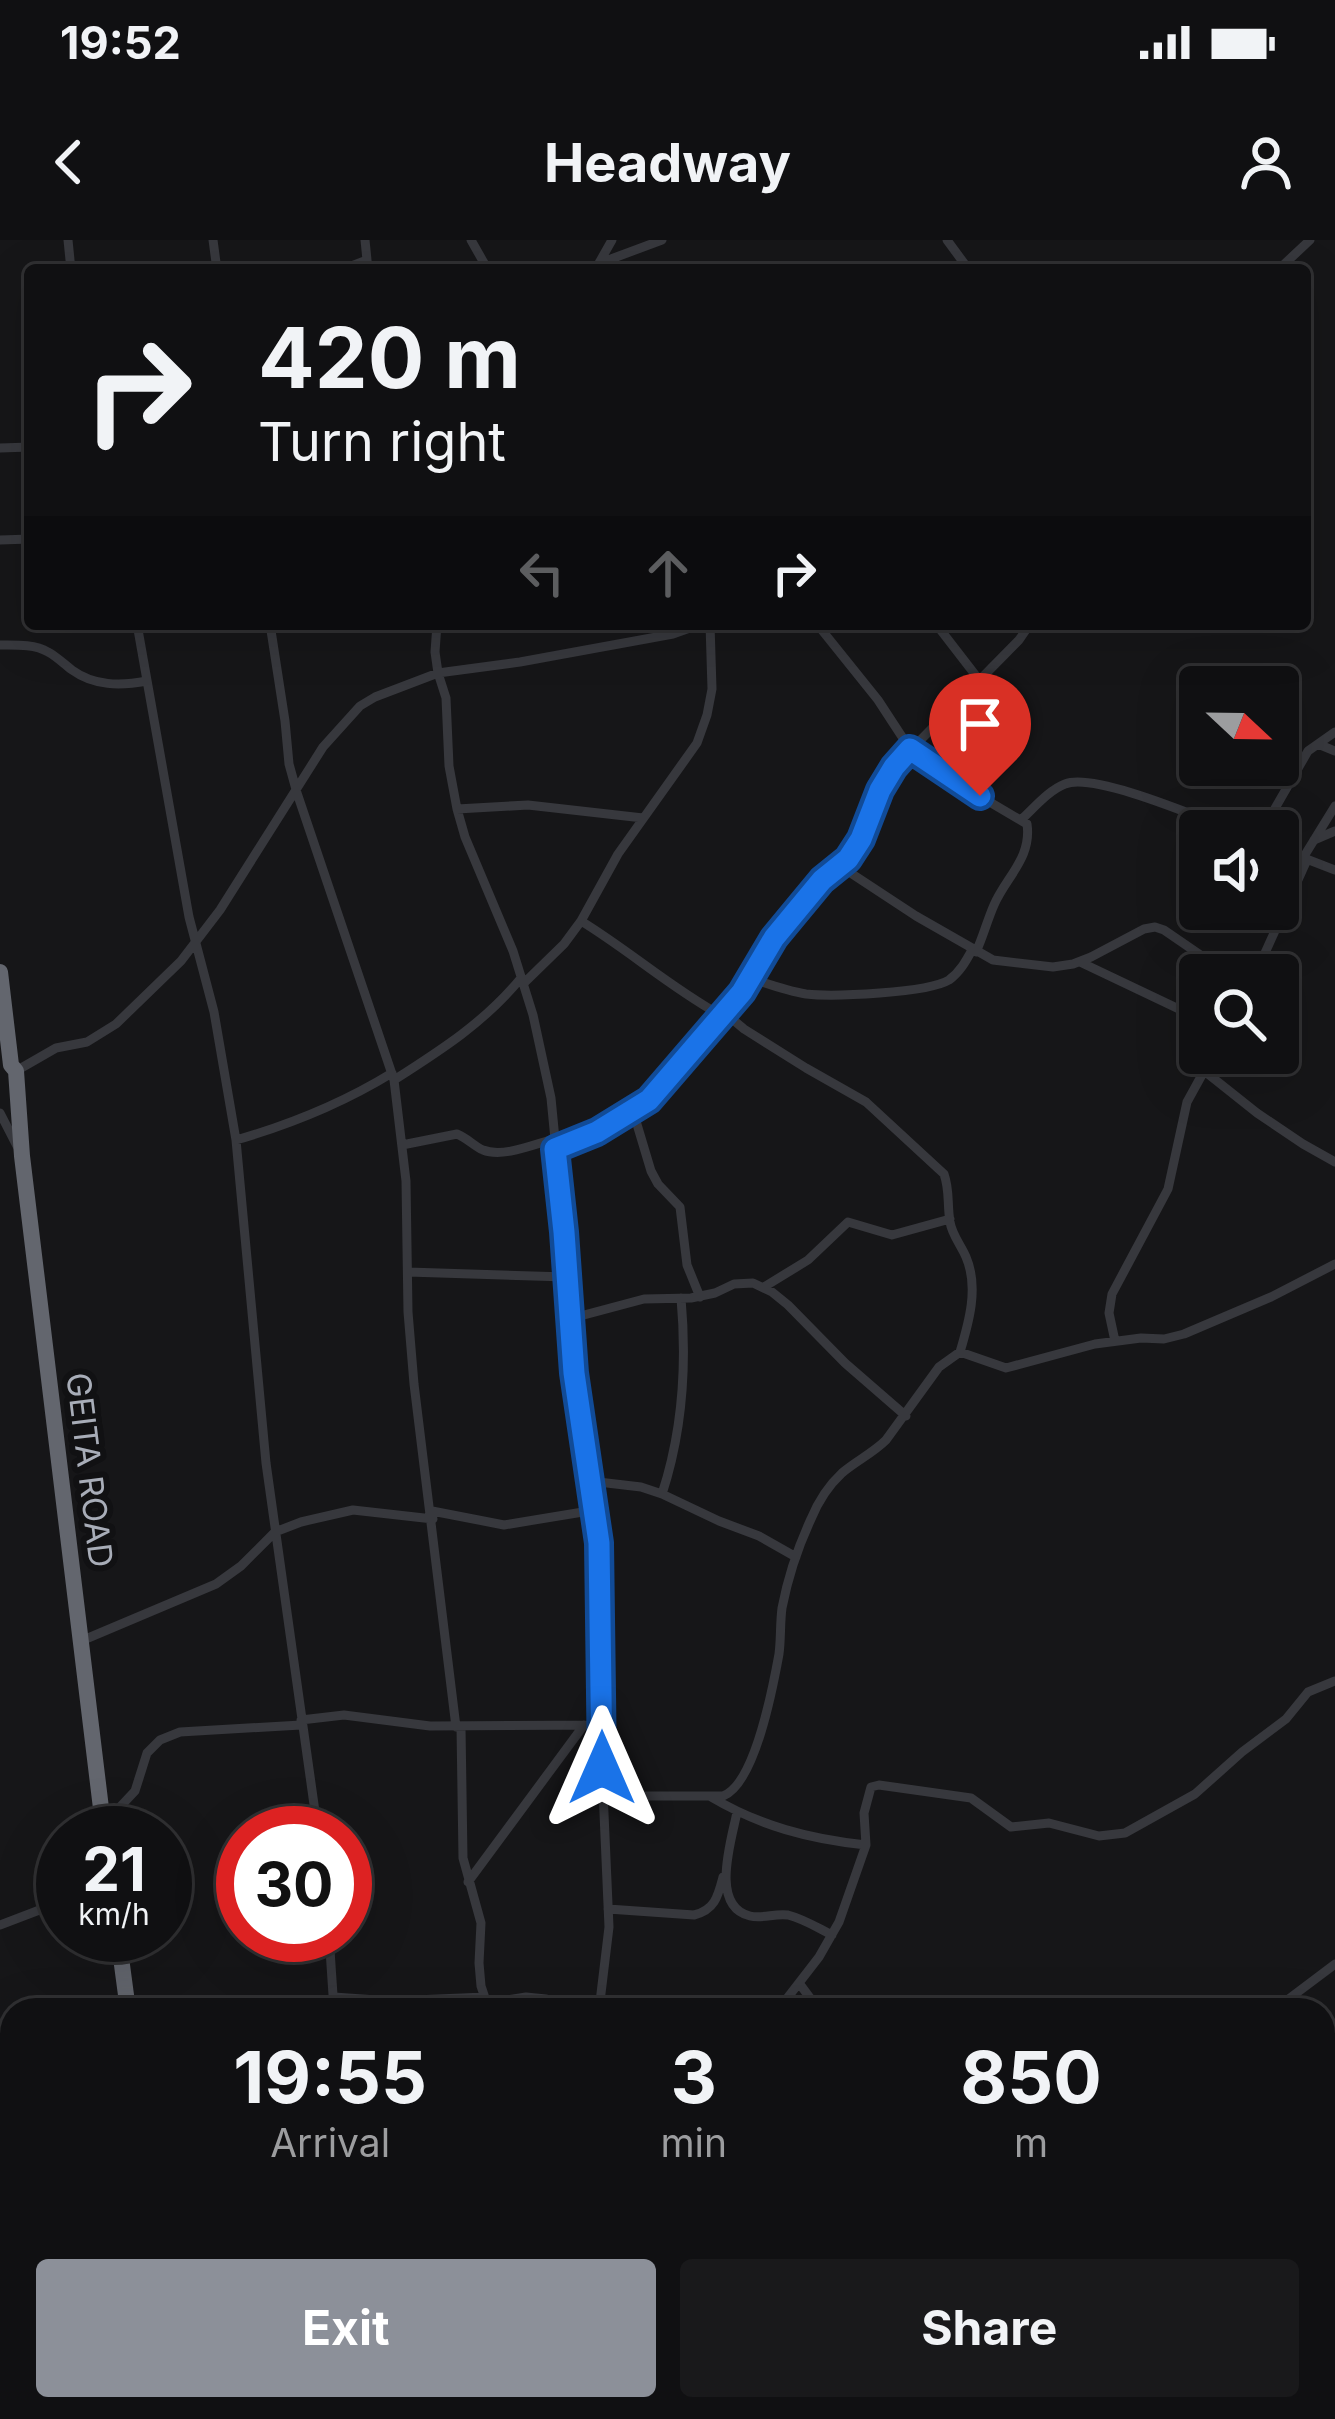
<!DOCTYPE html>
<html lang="en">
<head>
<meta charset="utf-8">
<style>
  body { margin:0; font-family:Inter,sans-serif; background:#19191b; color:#f1f3f6; height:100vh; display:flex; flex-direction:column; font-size:45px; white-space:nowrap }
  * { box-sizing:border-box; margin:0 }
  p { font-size:39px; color:#9c9d9f }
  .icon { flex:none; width:66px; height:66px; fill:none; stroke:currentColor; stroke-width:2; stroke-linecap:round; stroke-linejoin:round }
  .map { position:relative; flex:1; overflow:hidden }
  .side { position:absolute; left:0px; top:1758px; width:1335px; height:423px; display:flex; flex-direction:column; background:#101012; border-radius:36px 36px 0 0; box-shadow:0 12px 48px #0002,0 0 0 3px #303032 }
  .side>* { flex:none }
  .guide { position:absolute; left:24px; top:24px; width:1287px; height:366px; border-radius:12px; box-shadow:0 12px 48px #0002,0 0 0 3px #303032; background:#101012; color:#f1f3f6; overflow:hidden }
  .needle { width:78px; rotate:112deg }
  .fabs { position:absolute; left:1179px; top:426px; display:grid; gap:24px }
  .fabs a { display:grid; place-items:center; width:120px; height:120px; border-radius:12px; background:#101012; box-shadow:0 12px 48px #0002,0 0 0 3px #303032; font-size:60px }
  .speed { position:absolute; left:36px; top:1566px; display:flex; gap:24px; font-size:60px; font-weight:700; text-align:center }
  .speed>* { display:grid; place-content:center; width:156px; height:156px; border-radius:50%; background:#101012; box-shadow:0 12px 48px #0002,0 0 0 3px #303032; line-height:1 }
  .speed small { font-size:30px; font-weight:400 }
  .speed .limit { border:18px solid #d22; background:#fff; color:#111 }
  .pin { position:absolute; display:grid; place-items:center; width:102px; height:102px; color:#fff; margin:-123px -51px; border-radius:50% 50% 50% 0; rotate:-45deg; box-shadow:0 0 12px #0007 }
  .pin .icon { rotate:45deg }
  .me { position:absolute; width:132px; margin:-66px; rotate:0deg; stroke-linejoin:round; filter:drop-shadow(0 0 9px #0008) }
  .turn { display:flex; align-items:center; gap:42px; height:252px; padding:0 36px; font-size:54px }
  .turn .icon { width:156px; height:156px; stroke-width:2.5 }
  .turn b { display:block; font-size:84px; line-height:102px }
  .lanes { display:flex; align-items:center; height:114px; padding:0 36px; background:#0003; justify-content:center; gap:60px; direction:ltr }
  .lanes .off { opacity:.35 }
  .eta { display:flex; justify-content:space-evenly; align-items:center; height:204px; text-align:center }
  .eta b { font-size:72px; font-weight:700; line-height:84px }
  .cta { display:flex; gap:24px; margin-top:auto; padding:24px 36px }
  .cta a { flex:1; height:138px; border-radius:12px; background:#8c9099; color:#fff; font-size:48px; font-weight:700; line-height:138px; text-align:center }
  .cta a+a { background:#19191b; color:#f1f3f6 }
  .status { display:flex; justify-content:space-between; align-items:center; height:84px; padding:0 60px; background:#101012; direction:ltr }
  .status svg { height:33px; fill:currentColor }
  header { display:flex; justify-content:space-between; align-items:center; height:156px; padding:0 36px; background:#101012; font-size:54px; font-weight:700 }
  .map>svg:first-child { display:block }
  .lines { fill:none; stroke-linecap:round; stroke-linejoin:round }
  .street { stroke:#37383d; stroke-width:9 }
  .highway { stroke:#63666e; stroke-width:16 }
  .route-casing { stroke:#114b97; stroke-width:30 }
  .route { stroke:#1a73e8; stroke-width:21 }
  .labels { text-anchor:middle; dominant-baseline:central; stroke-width:12; stroke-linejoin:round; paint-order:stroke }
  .street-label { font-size:33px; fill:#a8adb8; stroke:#111113 }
</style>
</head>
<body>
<div class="status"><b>19:52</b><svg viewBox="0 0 49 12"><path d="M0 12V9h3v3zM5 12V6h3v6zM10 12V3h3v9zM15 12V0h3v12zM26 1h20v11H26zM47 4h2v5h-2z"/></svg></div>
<header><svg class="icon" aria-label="back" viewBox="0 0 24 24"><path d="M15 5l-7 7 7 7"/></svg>Headway<svg class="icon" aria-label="person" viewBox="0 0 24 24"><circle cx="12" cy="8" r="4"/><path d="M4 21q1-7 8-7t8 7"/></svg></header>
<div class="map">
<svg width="1335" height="2179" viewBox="0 0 1335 2179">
  <rect width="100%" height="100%" fill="#161618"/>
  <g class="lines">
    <path class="street" d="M 68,0 L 71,30
      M 213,0 L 217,30
      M 365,0 L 368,30
      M 471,0 L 488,30
      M 947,0 L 969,30
      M 599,23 L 612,0
      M 341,30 L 367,20
      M 592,30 L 611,19 L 662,0
      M 1278,30 L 1310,0
      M 0,208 L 30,207
      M 0,300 L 30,299
      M 137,384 L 189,677 L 214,772 L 236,900 L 266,1223 L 318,1593
      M 270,384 L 285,481 L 289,524 L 297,553 L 394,840 L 406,941 L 408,1072 L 414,1144 L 456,1487
      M 437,384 L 435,412 L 438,433 L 446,458 L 449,526 L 457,569 L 465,597 L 513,711 L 533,775 L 551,858 L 564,992 L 574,1133 L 599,1303 L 602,1528 L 609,1687 L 599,1770
      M 817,384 L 878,460 L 910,509 L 966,548 L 1027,584 C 1032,618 1006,637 994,665 C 987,681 983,697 976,712
      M 936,384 L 980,441
      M 0,405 C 15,405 35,404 48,412 C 56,416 64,424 72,430 C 94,446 120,446 147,441
      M 1318,504 L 1335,511
      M 457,569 L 528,565 L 643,578
      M 1022,579 C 1034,568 1049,550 1065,544 C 1095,532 1202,579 1235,591
      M 1262,591 L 1308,511 L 1335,492
      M 1314,600 L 1335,591
      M 1278,608 L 1335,630
      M 1303,618 L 1335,566
      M 840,626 L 916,676 L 993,720 L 1053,727 L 1073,724 L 1091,717 L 1144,689 L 1155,687 L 1164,690 L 1212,723 L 1243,735
      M 581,681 C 630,711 671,748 722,776
      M 1080,722 L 1200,779
      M 1250,735 L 1260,724 L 1307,620
      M 750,738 C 768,744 787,751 806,754 C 833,757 928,753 949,740 C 960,732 966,721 972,710
      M 523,744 L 564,704 L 581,681 L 618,614 L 697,503 L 707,475 L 712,449 L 710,384
      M 725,773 L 744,789 L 806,828 L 866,862 L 944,934 C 950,951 947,964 950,982 C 952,995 961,1005 966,1017 C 979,1047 969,1082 960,1112
      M 1203,830 L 1257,873 L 1303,904 L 1335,922
      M 16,831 L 56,808 L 87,802 L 116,784 L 181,721 L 220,670 L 323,507 L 360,466 L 375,457 L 438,433 L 520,422 L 673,394 L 701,384
      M 394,840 C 441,810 485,782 521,738
      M 633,871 L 651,931 L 658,944 L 680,967 L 687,1025 L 700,1057
      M 0,873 L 17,906
      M 236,900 C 292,884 343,863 392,833
      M 402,905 L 457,894 C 467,898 474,906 483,910 C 503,918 535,904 554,899
      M 555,909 L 597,892 L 648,860 L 742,752 L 774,699 L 793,675 L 822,640 L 847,619 L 861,599 L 880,550 L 894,527 L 1019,400 L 1030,384
      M 408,1032 L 567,1037
      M 764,1047 L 808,1020 L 848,982 L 892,995 L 950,979
      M 569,1079 L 644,1059 L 691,1058 L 715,1053 L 734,1044 L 753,1043 L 772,1052 L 788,1065 L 845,1123 L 906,1176
      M 1115,1101 L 1109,1073 L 1112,1054 L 1168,949 L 1187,862 L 1214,813
      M 590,1241 L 641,1247 L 662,1254 L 719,1281 L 759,1296 L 796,1317
      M 662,1254 C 683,1190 687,1125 681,1058
      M 432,1271 L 504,1285 L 595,1270
      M 81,1401 L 216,1344 L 241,1326 L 275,1292 L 301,1282 L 353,1270 L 433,1279
      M 301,1480 L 344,1475 L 430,1486 L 601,1485
      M 461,1487 L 463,1618 L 481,1683 L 479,1723 L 481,1746 L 489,1770
      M 604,1556 L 723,1556 C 755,1544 773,1447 779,1414 C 781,1399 780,1383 782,1368 C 788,1337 798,1307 811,1279 C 818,1262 828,1246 842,1233 C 856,1221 873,1213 886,1200 L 939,1127 L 960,1112 L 1006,1128 L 1095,1104 L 1141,1098 L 1164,1099 L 1184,1094 L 1271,1057 L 1335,1024
      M 711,1557 C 760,1586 809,1599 866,1605
      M 737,1572 C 732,1599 709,1666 750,1676 C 763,1679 775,1673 788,1675 C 804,1679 818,1688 832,1695
      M 104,1584 L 135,1551 L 147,1513 L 160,1500 L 180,1492 L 301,1485
      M 468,1642 L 584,1485
      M 608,1669 L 694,1675 C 715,1670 718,1656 723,1637
      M 0,1685 L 63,1661
      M 329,1695 L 334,1770
      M 799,1743 L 819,1770
      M 334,1757 L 391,1761 L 485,1757
      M 487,1763 L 526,1757 L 546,1759 L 575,1770
      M 778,1770 L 819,1717 L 839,1682 L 866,1605 L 864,1573 L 871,1547 L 879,1545 L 971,1558 L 1011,1587 L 1049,1583 L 1099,1596 L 1125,1593 L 1195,1554 L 1242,1512 L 1286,1479 L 1308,1452 L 1335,1441
      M 1274,1770 L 1335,1724
      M 1323,2157 L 1335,2150
      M 404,2169 L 407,2179
      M 758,2169 L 801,2179
      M 626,2179 L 626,2169
      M 1295,2179 L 1306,2169"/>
    <path class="highway" d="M 0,732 L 11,825 L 16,831 L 22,916 L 104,1593
      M 118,1695 L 128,1770
      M 177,2169 L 179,2179"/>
  </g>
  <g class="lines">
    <defs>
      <path id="route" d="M 602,1528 L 599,1303 L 574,1133 L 564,992 L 555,909 L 597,892 L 649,860 L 742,752 L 774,698 L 793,675 L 822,640 L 848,619 L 861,599 L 880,550 L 894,527 L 910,509 L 980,556"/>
    </defs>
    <use href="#route" class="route-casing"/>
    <use href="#route" class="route"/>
  </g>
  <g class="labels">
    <g class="street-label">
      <text transform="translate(90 1230) rotate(83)">GEITA ROAD</text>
    </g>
  </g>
</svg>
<div class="fabs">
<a><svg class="needle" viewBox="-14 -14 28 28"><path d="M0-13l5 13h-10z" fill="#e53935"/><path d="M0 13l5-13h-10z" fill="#9c9d9f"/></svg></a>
<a><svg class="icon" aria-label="sound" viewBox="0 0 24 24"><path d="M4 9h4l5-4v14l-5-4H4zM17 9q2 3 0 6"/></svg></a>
<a><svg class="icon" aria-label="search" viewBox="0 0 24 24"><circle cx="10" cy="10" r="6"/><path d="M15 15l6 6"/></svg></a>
</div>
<div class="speed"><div>21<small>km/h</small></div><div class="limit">30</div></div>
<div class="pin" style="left:980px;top:556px;background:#d93025"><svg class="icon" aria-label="arrive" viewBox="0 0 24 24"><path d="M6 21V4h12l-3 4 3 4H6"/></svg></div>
<svg class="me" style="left:602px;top:1528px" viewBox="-20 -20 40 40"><path d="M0-17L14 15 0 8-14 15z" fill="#1a73e8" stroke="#fff" stroke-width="4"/></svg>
<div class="guide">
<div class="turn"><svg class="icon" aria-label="right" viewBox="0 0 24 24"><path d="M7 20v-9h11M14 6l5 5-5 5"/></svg><div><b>420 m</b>Turn right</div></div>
<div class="lanes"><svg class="icon off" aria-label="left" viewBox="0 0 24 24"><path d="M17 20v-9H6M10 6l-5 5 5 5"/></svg><svg class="icon off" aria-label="ahead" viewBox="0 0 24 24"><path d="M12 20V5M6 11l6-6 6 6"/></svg><svg class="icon" aria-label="right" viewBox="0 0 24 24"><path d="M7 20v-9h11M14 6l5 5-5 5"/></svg></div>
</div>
<section class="side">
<div class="eta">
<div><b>19:55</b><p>Arrival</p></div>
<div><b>3</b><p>min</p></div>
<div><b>850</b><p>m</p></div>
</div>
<div class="cta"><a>Exit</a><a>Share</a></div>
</section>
</div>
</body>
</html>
